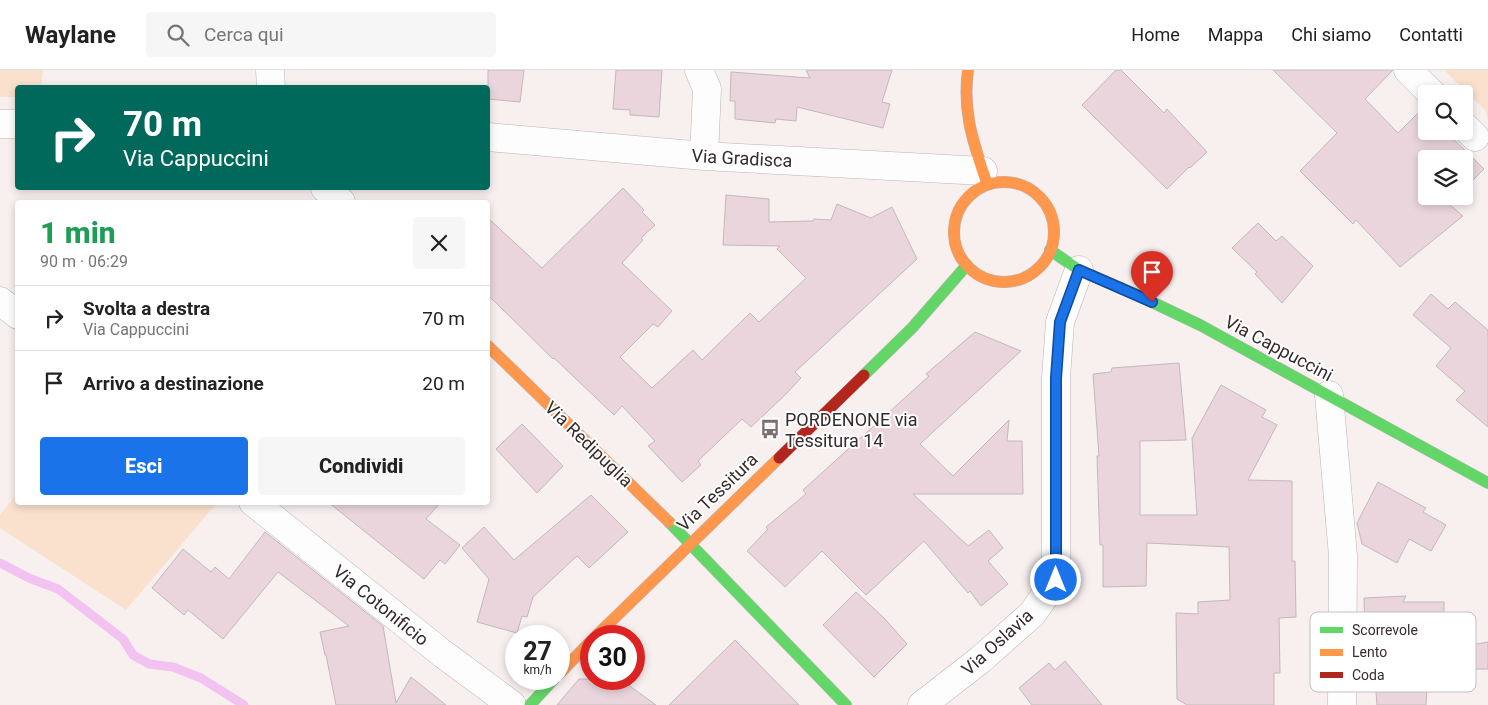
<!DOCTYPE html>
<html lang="it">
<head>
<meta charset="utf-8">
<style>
  body { margin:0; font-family:Roboto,sans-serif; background:#f6f6f6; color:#222; height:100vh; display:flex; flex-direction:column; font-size:19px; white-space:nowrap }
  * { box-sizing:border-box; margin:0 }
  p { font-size:16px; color:#767676 }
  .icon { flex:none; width:28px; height:28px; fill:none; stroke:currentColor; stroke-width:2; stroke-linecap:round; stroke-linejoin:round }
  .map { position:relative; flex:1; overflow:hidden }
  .side { position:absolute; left:15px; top:130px; width:475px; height:305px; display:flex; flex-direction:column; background:#fff; border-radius:5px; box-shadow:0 2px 8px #0003 }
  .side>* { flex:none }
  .banner { position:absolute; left:15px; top:15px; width:475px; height:105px; border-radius:5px; box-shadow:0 2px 8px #0003; background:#00695c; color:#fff; overflow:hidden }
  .buttons { position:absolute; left:1418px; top:15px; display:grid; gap:10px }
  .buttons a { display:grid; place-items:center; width:55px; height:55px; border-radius:5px; background:#fff; box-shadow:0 2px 8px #0003; font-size:25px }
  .speed { position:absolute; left:505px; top:555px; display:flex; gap:10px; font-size:25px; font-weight:700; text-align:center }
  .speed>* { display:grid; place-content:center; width:65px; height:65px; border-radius:50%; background:#fff; box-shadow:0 2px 8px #0003; line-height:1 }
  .speed small { font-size:12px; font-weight:400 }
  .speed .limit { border:8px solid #d22; background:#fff; color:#111 }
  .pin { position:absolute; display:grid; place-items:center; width:42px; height:42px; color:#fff; margin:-51px -21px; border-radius:50% 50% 50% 0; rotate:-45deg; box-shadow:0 0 5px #0007 }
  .pin .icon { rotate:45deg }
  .me { position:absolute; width:55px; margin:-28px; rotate:0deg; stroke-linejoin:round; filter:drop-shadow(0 0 4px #0008) }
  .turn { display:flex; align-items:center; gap:18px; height:105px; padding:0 25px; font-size:22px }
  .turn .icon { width:65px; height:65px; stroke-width:2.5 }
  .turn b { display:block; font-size:35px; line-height:42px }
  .round { display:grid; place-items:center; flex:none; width:52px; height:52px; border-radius:5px; background:#f6f6f6 }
  .head { display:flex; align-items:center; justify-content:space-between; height:85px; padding:0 25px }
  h1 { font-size:30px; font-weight:800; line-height:38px; color:#1e9e55 }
  .primary-button { display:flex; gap:10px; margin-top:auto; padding:10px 25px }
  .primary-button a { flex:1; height:58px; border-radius:5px; background:#1a73e8; color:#fff; font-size:20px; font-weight:800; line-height:58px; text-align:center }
  .primary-button a+a { background:#f6f6f6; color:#222 }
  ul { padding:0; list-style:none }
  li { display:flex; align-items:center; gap:15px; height:65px; padding:0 25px; border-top:1px solid #e0e0e0 }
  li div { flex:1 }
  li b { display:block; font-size:19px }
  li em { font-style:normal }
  header { display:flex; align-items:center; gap:30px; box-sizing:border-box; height:70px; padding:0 25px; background:#fff; border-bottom:1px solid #e0e0e0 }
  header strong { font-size:24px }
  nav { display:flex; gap:28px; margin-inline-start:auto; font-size:18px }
  .search { width:350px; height:45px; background:#f6f6f6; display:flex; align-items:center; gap:12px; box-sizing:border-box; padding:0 18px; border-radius:5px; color:#767676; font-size:19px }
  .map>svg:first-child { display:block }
  .green { fill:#fae1ce }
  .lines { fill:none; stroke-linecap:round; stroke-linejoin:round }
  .stream { stroke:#f2c2f0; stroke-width:9 }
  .building { fill:#ead5dd; stroke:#c2b9bb }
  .street-casing { stroke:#bdb4b4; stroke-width:29 }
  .fast-casing { stroke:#bdb4b4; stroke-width:12 }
  .slow-casing { stroke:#bdb4b4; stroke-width:12 }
  .jam-casing { stroke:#bdb4b4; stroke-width:12 }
  .street { stroke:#fefdfd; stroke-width:28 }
  .fast { stroke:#63d668; stroke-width:11 }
  .slow { stroke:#ff974d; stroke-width:11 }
  .jam { stroke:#b3261e; stroke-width:11 }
  .route-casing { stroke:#114b97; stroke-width:12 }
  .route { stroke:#1a73e8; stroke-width:9 }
  .labels { text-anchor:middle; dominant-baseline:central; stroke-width:4; stroke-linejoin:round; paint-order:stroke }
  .street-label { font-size:18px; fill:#362b2c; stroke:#fff }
  .poi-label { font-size:18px; fill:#362b2c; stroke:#fff; text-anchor:start }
  .key { fill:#fff; stroke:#c3bfc0; stroke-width:1 }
  .key-label { font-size:14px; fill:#362b2c }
</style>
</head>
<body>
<header>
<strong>Waylane</strong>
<div class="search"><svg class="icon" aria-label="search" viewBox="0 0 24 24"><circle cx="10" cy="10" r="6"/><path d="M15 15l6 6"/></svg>Cerca qui</div>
<nav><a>Home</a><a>Mappa</a><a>Chi siamo</a><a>Contatti</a></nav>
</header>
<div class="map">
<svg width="1488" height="635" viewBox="0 0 1488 635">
  <rect width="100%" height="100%" fill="#f8efef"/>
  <path class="green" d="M 0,0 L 43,0 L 41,17 L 18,18 L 17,27 L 0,27 Z
    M 1444,0 L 1488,0 L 1488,52 L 1485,40 Z
    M 17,424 L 18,432 L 216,434 L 126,540 L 0,458 L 0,445 Z"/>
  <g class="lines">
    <path class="stream" d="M 0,493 L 29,508 L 58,519 L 123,569 L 133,585 L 149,594 L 173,597 L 201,608 L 244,635"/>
  </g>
  <path class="building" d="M 488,0 L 524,0 L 520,32 L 488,29 Z
    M 616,0 L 662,0 L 659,47 L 630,45 L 630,40 L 613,39 Z
    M 806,0 L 892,0 L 882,32 L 890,34 L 883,58 L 797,37 L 796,51 L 776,49 L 775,53 L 735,49 L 735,31 L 730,31 L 731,2 L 810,8 Z
    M 1116,0 L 1121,0 L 1164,43 L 1167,39 L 1207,82 L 1190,98 L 1189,97 L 1167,119 L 1082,35 Z
    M 1273,0 L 1393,0 L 1365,29 L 1398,63 L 1424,37 L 1426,38 L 1426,61 L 1445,61 L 1484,99 L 1464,119 L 1464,89 L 1426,89 L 1426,126 L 1457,126 L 1449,134 L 1463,146 L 1400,197 L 1356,150 L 1353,154 L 1300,101 L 1337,63 Z
    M 623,118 L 644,140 L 642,142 L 655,155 L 641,168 L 643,170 L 622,193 L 672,241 L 658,257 L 653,254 L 620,287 L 652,318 L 693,280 L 702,290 L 750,243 L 759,252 L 806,208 L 777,179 L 780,176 L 723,175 L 726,125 L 769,129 L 769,152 L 813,151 L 814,149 L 831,150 L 837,134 L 871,148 L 892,137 L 917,189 L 795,302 L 801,308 L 785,325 L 751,357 L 742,349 L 698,391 L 701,395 L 682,412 L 648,376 L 655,371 L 622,336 L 614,345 L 554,288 L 553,289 L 488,225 L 488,148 L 542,198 Z
    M 1258,153 L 1276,171 L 1282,166 L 1313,196 L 1282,233 L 1255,204 L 1257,202 L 1232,178 Z
    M 1431,224 L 1448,239 L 1455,232 L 1488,260 L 1488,357 L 1456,330 L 1465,321 L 1436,296 L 1451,278 L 1413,245 Z
    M 975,262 L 1021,281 L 920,374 L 953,406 L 1009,350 L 1007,371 L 1022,371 L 1023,424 L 913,424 L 968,476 L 989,460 L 1003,478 L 988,491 L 1008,514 L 981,536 L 970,521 L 968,523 L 924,471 L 866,525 L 822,481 L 785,517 L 747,481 L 768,459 L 766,457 L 806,424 L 803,420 L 929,306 L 926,304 Z
    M 1179,293 L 1186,370 L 1140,371 L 1140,445 L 1197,445 L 1192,368 L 1221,315 L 1266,340 L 1262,347 L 1277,355 L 1248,410 L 1292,411 L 1292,491 L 1295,491 L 1296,547 L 1279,548 L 1280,603 L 1274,603 L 1274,635 L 1187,635 L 1177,629 L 1176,543 L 1198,544 L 1198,532 L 1230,530 L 1229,477 L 1147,473 L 1146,516 L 1103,517 L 1103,475 L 1100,475 L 1097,386 L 1099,386 L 1093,304 L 1111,302 L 1112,298 Z
    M 522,354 L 563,396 L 537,423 L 496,379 Z
    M 1378,412 L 1426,438 L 1423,442 L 1446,455 L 1431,481 L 1409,469 L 1397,493 L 1362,474 L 1357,453 Z
    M 591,425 L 628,462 L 589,498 L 577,486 L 533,527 L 527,547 L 522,546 L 517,563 L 477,552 L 489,509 L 462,478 L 484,457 L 514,490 Z
    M 328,432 L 441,432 L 426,449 L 460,475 L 445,494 L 440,490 L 424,509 Z
    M 265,462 L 383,556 L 396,633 L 411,607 L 446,635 L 336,635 L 326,585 L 325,585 L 320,562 L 349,556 L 278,502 L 223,569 L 188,540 L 184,545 L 152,518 L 183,479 L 211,502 L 215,497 L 229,509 Z
    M 856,522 L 884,548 L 907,574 L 874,607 L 823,555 Z
    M 1406,526 L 1403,532 L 1444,532 L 1444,549 L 1464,547 L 1466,576 L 1488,572 L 1488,599 L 1428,600 L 1426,635 L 1377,635 L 1372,570 L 1365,570 L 1364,528 Z
    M 735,570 L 799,635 L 669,635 Z
    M 1065,591 L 1102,635 L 1032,635 L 1019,618 L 1049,593 L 1055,600 Z
    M 579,609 L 620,609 L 656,635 L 557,635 Z"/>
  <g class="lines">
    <defs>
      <path id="street" d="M 270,0 L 271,18
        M 699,0 L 707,19 L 704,86
        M 1408,0 L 1432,24
        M 0,54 L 18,54
        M 1464,56 L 1475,67
        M 488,67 L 704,86 L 983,101
        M 325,118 L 341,132
        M 0,231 L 18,245
        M 1329,325 L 1343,486 L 1342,635
        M 253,432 L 443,584 L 512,635
        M 922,635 L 980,590 L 1032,544 L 1056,510 L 1056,308 L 1060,252 L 1079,200"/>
      <path id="fast" d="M 1050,180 L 1079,200 L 1135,224 L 1200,255 L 1488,413
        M 864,305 L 912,258 L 967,195
        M 669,452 L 846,635
        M 530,635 L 554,609"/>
      <path id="slow" d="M 968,0 C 962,43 974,74 987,114
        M954 162a50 50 0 1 1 100 0a50 50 0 1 1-100 0Z
        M 488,276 L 669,452
        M 596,566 L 779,388
        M 559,604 L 591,571"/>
      <path id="jam" d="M 779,388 L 864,305"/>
    </defs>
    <use href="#street" class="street-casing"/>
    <use href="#fast" class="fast-casing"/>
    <use href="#slow" class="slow-casing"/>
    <use href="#jam" class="jam-casing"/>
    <use href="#street" class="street"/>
    <use href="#fast" class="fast"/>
    <use href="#slow" class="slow"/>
    <use href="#jam" class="jam"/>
  </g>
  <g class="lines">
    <defs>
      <path id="route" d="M 1056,510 L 1056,308 L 1060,252 L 1079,200 L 1152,232"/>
    </defs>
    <use href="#route" class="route-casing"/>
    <use href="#route" class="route"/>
  </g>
  <defs>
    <symbol id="bus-bare" viewBox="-9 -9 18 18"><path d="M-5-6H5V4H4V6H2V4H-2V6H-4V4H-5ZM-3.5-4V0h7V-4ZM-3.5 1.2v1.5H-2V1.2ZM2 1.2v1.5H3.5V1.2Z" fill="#7a7070" stroke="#fff" stroke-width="2.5" paint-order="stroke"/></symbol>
  </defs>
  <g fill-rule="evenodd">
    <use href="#bus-bare" x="756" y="345" width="28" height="28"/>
  </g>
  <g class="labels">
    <g class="street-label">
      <text transform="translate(742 88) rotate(3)">Via Gradisca</text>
      <text transform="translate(1279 278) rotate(28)">Via Cappuccini</text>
      <text transform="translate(589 374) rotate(44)">Via Redipuglia</text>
      <text transform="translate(717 422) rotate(-44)">Via Tessitura</text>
      <text transform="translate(381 535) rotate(39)">Via Cotonificio</text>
      <text transform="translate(997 572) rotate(-42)">Via Oslavia</text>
    </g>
    <g class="poi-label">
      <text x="785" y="349">PORDENONE via<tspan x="785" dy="21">Tessitura 14</tspan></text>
    </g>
  </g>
  <rect x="1310" y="542" width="166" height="80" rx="8" class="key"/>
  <rect x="1320" y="557" width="23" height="6" fill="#63d668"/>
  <rect x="1320" y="579" width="23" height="7" fill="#ff974d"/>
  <rect x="1320" y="602" width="23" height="6" fill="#b3261e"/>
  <g class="key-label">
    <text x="1352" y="565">Scorrevole</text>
    <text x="1352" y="587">Lento</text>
    <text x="1352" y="610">Coda</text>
  </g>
</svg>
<div class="buttons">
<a><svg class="icon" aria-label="search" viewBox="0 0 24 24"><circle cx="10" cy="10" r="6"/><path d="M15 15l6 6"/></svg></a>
<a><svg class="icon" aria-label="layers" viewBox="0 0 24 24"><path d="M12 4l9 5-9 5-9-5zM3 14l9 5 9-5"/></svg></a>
</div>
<div class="speed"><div>27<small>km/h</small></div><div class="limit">30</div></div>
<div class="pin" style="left:1152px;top:232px;background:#d93025"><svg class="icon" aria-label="arrive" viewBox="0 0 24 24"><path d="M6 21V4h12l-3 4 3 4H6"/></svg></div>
<svg class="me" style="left:1056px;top:510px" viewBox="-20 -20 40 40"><circle r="17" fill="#1a73e8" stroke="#fff" stroke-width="3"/><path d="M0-11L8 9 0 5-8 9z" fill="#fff"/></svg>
<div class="banner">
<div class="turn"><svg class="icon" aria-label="right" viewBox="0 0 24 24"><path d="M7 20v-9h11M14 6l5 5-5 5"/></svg><div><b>70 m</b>Via Cappuccini</div></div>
</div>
<section class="side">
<div class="head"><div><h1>1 min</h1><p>90 m · 06:29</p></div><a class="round"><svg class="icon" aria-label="close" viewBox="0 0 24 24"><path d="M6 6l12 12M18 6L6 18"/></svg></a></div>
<ul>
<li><svg class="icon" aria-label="right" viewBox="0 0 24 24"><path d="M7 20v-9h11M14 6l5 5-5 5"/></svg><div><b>Svolta a destra</b><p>Via Cappuccini</p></div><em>70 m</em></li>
<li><svg class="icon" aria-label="arrive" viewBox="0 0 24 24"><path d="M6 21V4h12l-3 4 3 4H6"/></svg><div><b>Arrivo a destinazione</b></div><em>20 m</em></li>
</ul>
<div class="primary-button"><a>Esci</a><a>Condividi</a></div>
</section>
</div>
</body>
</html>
